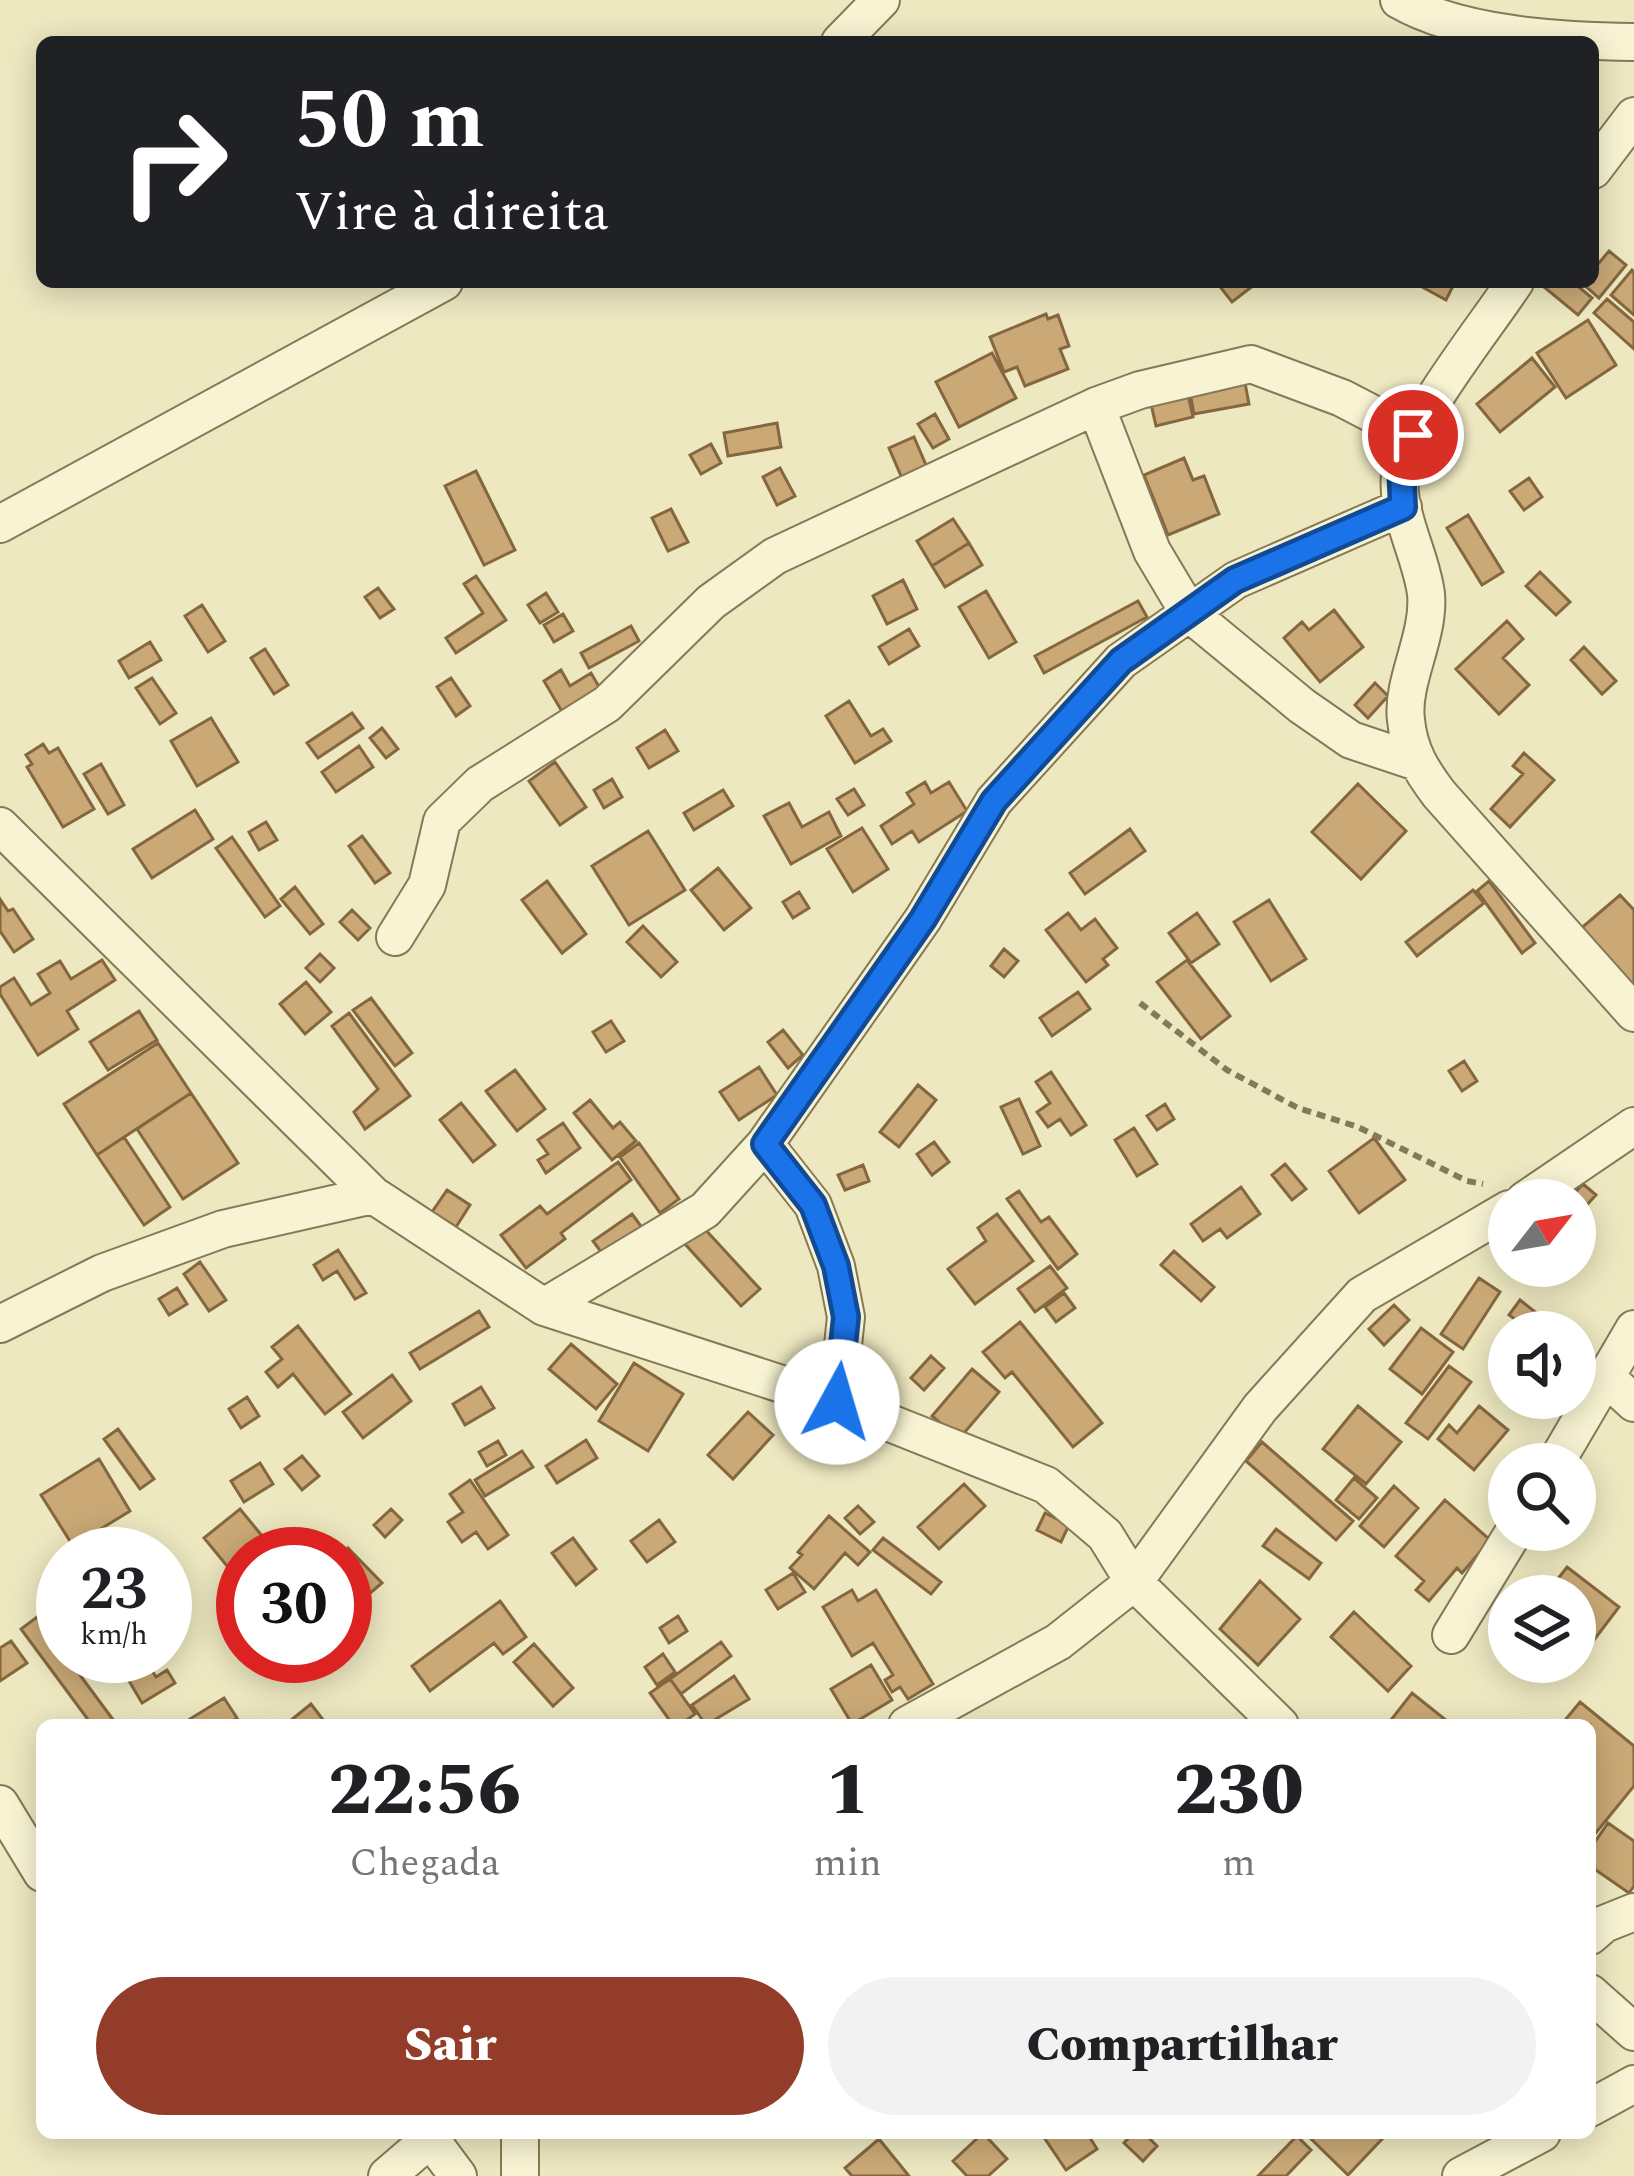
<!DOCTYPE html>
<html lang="pt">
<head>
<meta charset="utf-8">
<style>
  body { margin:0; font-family:Spectral,serif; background:#f2f2f2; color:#202124; height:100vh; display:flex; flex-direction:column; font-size:45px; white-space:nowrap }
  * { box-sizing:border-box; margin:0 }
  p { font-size:39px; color:#757577 }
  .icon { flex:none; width:66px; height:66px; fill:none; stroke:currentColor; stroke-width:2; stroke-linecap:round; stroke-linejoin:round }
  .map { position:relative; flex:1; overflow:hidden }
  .sheet { position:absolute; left:36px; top:1719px; width:1560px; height:420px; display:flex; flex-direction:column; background:#fff; border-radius:18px; box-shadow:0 6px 30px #0003 }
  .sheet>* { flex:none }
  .top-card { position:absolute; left:36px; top:36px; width:1563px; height:252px; border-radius:18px; box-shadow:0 6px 30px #0003; background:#202124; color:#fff; overflow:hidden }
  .needle { width:78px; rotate:59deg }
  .controls { position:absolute; left:1488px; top:1179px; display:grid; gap:24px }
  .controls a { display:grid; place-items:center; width:108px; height:108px; border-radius:50%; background:#fff; box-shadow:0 6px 30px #0003; font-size:60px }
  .speed { position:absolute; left:36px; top:1527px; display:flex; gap:24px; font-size:60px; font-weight:700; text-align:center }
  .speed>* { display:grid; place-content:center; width:156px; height:156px; border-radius:50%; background:#fff; box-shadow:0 6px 30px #0003; line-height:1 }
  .speed small { font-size:30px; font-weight:400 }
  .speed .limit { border:18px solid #d22; background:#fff; color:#111 }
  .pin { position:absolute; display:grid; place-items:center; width:102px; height:102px; color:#fff; margin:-51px; border:6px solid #fff; border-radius:50%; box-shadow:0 3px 12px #0007 }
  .me { position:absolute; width:132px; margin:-66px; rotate:6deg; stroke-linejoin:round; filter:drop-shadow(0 0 9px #0008) }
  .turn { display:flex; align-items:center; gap:42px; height:252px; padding:0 60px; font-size:54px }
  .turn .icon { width:156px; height:156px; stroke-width:2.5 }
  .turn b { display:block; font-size:84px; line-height:102px }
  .eta { display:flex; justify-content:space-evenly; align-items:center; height:204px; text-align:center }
  .eta b { font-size:72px; font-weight:800; line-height:84px }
  .primary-button { display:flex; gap:24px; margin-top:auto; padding:24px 60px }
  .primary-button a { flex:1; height:138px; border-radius:72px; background:#933c2a; color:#fff; font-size:48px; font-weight:800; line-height:138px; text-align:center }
  .primary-button a+a { background:#f2f2f2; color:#202124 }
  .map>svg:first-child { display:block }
  .building { fill:#caa976; stroke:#84673f; stroke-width:3 }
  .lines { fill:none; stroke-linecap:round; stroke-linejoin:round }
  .street-casing { stroke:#857958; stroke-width:40 }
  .path { stroke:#857958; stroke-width:6; stroke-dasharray:9 6; stroke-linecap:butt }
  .street { stroke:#f8f4d3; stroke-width:36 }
  .route-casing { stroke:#114b97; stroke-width:30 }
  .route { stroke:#1a73e8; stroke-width:21 }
</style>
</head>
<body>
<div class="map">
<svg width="1634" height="2176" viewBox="0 0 1634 2176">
  <rect width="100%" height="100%" fill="#ede8c0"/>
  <path class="building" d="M 1609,251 L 1626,265 L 1599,298 L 1582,283 L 1593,282 L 1593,270 Z
    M 1632,270 L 1634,272 L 1634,315 L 1611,295 Z
    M 1221,282 L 1258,282 L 1232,302 L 1218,284 Z
    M 1413,282 L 1455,282 L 1446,300 Z
    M 1548,282 L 1573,282 L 1592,298 L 1578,315 L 1544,287 Z
    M 1607,299 L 1634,322 L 1634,349 L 1594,313 Z
    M 1046,314 L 1048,319 L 1058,315 L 1069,346 L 1060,349 L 1068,369 L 1025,386 L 1017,367 L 1004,372 L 990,337 Z
    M 1588,320 L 1616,365 L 1566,398 L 1537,353 Z
    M 992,353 L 1016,398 L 959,427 L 936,382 Z
    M 1532,358 L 1555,387 L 1500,432 L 1477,404 Z
    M 1245,383 L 1249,404 L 1194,414 L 1190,393 Z
    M 1188,395 L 1193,417 L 1156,426 L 1151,404 Z
    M 935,414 L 949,439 L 933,448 L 918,424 Z
    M 777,423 L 781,447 L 728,456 L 724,433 Z
    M 914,437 L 929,472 L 904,483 L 889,448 Z
    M 711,444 L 721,463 L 701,474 L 690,455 Z
    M 1184,458 L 1193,480 L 1204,476 L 1219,514 L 1168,535 L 1144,475 Z
    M 780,468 L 795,496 L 777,505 L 763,477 Z
    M 476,471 L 515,550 L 484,565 L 445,486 Z
    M 1529,478 L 1542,497 L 1524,510 L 1510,491 Z
    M 671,509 L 688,542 L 668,551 L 652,518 Z
    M 1468,515 L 1503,572 L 1482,585 L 1447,528 Z
    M 953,519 L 969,543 L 932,566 L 917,541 Z
    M 969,543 L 982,565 L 945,587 L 932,566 Z
    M 1540,572 L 1570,602 L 1556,615 L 1526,586 Z
    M 476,576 L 506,620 L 456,653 L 446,638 L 483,613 L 464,584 Z
    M 903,580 L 917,609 L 887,624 L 873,596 Z
    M 378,588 L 394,609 L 380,618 L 365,597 Z
    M 986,591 L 1016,642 L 989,658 L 959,607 Z
    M 546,593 L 558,612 L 540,623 L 528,605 Z
    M 1138,601 L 1147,617 L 1044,673 L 1035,656 Z
    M 202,605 L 225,641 L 208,652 L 185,616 Z
    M 1334,610 L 1363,647 L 1320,682 L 1284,638 L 1302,622 L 1309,630 Z
    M 563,614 L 573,631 L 554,642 L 544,625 Z
    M 1507,621 L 1523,639 L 1503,658 L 1529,685 L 1499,714 L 1456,669 Z
    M 631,626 L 639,641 L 589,668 L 581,653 Z
    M 909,629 L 919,646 L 889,664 L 879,647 Z
    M 150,642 L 161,660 L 129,678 L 119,661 Z
    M 1584,647 L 1616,681 L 1602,694 L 1571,660 Z
    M 265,649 L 288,685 L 274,694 L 251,658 Z
    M 561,670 L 570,686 L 591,673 L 602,692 L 564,715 L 544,681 Z
    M 152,678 L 176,713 L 160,724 L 136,688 Z
    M 451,678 L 470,706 L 456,716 L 437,687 Z
    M 1375,683 L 1388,696 L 1368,718 L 1355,705 Z
    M 849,701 L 871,736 L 883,729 L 891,741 L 855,763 L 826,716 Z
    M 352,713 L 363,728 L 318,758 L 307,743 Z
    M 211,718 L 238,762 L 197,786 L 171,741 Z
    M 382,728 L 398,749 L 386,758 L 370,738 Z
    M 665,730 L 678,751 L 649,768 L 637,748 Z
    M 43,744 L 49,753 L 58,748 L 94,809 L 63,827 L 27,767 L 32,764 L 26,755 Z
    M 359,746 L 373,767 L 336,792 L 322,772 Z
    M 1524,753 L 1554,780 L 1510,827 L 1491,809 L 1523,774 L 1513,766 Z
    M 555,762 L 586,807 L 560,825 L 529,781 Z
    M 101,764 L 124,805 L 108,814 L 84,774 Z
    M 612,779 L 622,797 L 604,808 L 594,790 Z
    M 925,782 L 931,793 L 949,782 L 967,811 L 919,842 L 912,831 L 892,844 L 881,826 L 914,804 L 907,793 Z
    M 1358,784 L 1406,831 L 1361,879 L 1312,832 Z
    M 854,789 L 864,805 L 848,815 L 837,799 Z
    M 723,790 L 733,806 L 694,830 L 684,813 Z
    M 789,803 L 802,827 L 829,812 L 841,836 L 791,864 L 764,816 Z
    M 195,810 L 213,839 L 152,878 L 133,849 Z
    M 266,822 L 277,840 L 259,850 L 249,832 Z
    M 862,828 L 888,869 L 853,892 L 827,849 Z
    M 1130,829 L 1145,851 L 1085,894 L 1070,873 Z
    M 648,831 L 685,890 L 629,925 L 592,866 Z
    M 362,836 L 390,873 L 375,883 L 349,846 Z
    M 232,837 L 280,906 L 265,917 L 216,848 Z
    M 718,868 L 751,908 L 724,930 L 691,890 Z
    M 547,881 L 586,934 L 562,953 L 522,900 Z
    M 1489,881 L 1535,943 L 1522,953 L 1477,891 Z
    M 295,887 L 323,924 L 310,934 L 281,899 Z
    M 1473,890 L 1484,903 L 1417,956 L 1406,942 Z
    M 799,892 L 809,908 L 793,918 L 783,902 Z
    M 1620,895 L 1634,910 L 1634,983 L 1629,987 L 1578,931 Z
    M 0,899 L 8,911 L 13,909 L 33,939 L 14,952 L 0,931 Z
    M 1269,900 L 1306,959 L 1271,981 L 1234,922 Z
    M 352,910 L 370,928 L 358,940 L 340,922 Z
    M 1068,913 L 1081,930 L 1095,919 L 1117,948 L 1103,959 L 1108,965 L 1086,982 L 1046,930 Z
    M 1197,913 L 1219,944 L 1191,963 L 1169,933 Z
    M 643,926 L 677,962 L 661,977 L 627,942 Z
    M 1004,949 L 1018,961 L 1004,977 L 991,966 Z
    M 320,954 L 334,968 L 320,982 L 306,968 Z
    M 102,960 L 115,980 L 67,1011 L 78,1029 L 38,1055 L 0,994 L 0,987 L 14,978 L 31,1005 L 50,993 L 38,974 L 60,961 L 71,979 Z
    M 1187,960 L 1230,1016 L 1201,1039 L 1157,982 Z
    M 306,982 L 331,1012 L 305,1034 L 280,1004 Z
    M 1078,992 L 1090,1009 L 1052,1036 L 1040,1018 Z
    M 371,998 L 412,1053 L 395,1066 L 353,1010 Z
    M 139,1011 L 157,1040 L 108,1070 L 90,1042 Z
    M 349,1013 L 410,1096 L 365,1129 L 354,1112 L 378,1089 L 332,1026 Z
    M 611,1021 L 624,1041 L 606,1052 L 593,1032 Z
    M 783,1030 L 803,1055 L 788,1068 L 768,1042 Z
    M 158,1043 L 191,1093 L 97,1155 L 64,1104 Z
    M 1464,1061 L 1477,1081 L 1462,1091 L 1449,1071 Z
    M 759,1067 L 777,1095 L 739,1120 L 720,1092 Z
    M 515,1070 L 545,1109 L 517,1131 L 486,1091 Z
    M 1051,1072 L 1086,1125 L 1071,1135 L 1060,1119 L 1048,1127 L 1037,1112 L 1050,1103 L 1036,1082 Z
    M 918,1085 L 936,1100 L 899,1147 L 880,1132 Z
    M 191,1093 L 238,1163 L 183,1199 L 137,1129 Z
    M 1019,1099 L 1040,1146 L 1023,1154 L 1001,1107 Z
    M 590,1100 L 613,1128 L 620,1122 L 636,1141 L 612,1160 L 574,1113 Z
    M 461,1103 L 495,1145 L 473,1162 L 440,1120 Z
    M 1165,1104 L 1174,1119 L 1157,1130 L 1147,1116 Z
    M 563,1123 L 580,1148 L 546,1173 L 538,1160 L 548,1154 L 538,1140 Z
    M 1134,1128 L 1157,1164 L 1137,1176 L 1115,1140 Z
    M 124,1137 L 170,1207 L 144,1225 L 97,1155 Z
    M 1374,1138 L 1405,1180 L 1359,1213 L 1329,1171 Z
    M 934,1142 L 949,1162 L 932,1175 L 917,1154 Z
    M 639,1143 L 679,1199 L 660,1213 L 620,1157 Z
    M 618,1162 L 631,1180 L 561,1233 L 565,1239 L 526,1268 L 501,1235 L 540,1206 L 547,1214 Z
    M 1285,1164 L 1306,1189 L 1292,1200 L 1272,1175 Z
    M 863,1165 L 869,1181 L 845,1190 L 838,1175 Z
    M 1583,1184 L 1596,1195 L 1575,1218 L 1575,1200 L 1568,1200 Z
    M 1241,1187 L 1260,1214 L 1227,1238 L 1220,1229 L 1203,1241 L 1191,1224 Z
    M 447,1190 L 470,1205 L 456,1227 L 432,1212 Z
    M 1019,1191 L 1041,1222 L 1049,1217 L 1077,1254 L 1058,1269 L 1007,1199 Z
    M 632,1214 L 643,1229 L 604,1256 L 593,1241 Z
    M 997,1214 L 1033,1261 L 975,1304 L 948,1269 L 986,1241 L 978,1228 Z
    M 703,1227 L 760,1289 L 741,1306 L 685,1244 Z
    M 338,1250 L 366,1293 L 355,1299 L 337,1271 L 323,1280 L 314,1265 Z
    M 1174,1251 L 1214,1287 L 1201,1301 L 1161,1265 Z
    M 200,1262 L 226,1300 L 209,1311 L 184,1274 Z
    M 1050,1266 L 1067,1288 L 1035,1312 L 1018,1289 Z
    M 1479,1278 L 1500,1292 L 1463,1349 L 1441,1334 Z
    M 177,1288 L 187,1304 L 169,1315 L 159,1299 Z
    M 1064,1293 L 1075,1308 L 1056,1322 L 1045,1307 Z
    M 1520,1300 L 1544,1319 L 1533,1332 L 1509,1315 Z
    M 1394,1305 L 1409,1320 L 1384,1345 L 1369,1329 Z
    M 479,1311 L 489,1327 L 420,1369 L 410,1353 Z
    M 1020,1322 L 1102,1423 L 1073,1447 L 1012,1372 L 1005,1378 L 983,1352 Z
    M 298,1326 L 351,1394 L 325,1414 L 293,1374 L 278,1387 L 266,1372 L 282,1359 L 272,1347 Z
    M 1421,1328 L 1453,1352 L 1422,1394 L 1390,1369 Z
    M 571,1344 L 617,1384 L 596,1409 L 549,1369 Z
    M 931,1356 L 944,1368 L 924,1390 L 911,1378 Z
    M 634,1363 L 683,1394 L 648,1451 L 599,1421 Z
    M 1449,1366 L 1471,1382 L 1428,1439 L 1406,1423 Z
    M 972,1369 L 999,1392 L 959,1439 L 932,1416 Z
    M 392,1375 L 411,1401 L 363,1438 L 343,1412 Z
    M 481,1387 L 494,1408 L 465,1425 L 453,1404 Z
    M 247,1397 L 259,1416 L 241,1428 L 229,1409 Z
    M 1358,1406 L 1401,1442 L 1366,1484 L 1323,1449 Z
    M 1479,1406 L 1508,1430 L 1474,1470 L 1438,1439 L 1449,1425 L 1457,1433 Z
    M 748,1412 L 773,1435 L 733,1479 L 708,1455 Z
    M 118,1429 L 154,1479 L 140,1489 L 104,1439 Z
    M 586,1440 L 597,1458 L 557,1483 L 546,1466 Z
    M 498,1441 L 506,1455 L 487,1466 L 479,1452 Z
    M 1262,1442 L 1353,1521 L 1336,1540 L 1246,1461 Z
    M 522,1451 L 533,1467 L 485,1496 L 475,1480 Z
    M 302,1456 L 319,1476 L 302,1490 L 285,1469 Z
    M 99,1459 L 130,1511 L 73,1546 L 41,1495 Z
    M 260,1463 L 273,1484 L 244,1502 L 231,1481 Z
    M 1354,1478 L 1377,1498 L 1359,1519 L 1336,1500 Z
    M 470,1480 L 508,1535 L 488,1549 L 476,1532 L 462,1542 L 448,1522 L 463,1512 L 450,1494 Z
    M 964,1484 L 985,1506 L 939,1549 L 918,1527 Z
    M 1394,1486 L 1418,1508 L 1384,1547 L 1360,1526 Z
    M 1445,1500 L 1490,1540 L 1462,1573 L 1457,1568 L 1429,1601 L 1416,1590 L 1424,1581 L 1396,1556 Z
    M 858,1506 L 874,1522 L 860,1534 L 845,1518 Z
    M 240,1509 L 277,1554 L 243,1554 L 241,1583 L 204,1538 Z
    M 391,1509 L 402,1520 L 385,1537 L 374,1525 Z
    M 1045,1513 L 1069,1525 L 1061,1542 L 1037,1530 Z
    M 829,1516 L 870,1552 L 858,1565 L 845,1553 L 814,1589 L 790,1568 L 802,1555 L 798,1552 Z
    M 659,1520 L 675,1542 L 647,1562 L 631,1541 Z
    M 1276,1529 L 1321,1563 L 1309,1579 L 1263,1546 Z
    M 573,1538 L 596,1569 L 576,1585 L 552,1553 Z
    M 883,1538 L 941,1582 L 931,1594 L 873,1550 Z
    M 348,1548 L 382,1583 L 367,1596 L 345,1572 L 345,1554 L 342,1554 Z
    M 1567,1567 L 1619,1607 L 1575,1665 L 1571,1662 L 1575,1662 L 1575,1596 L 1546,1594 Z
    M 793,1573 L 805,1592 L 778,1609 L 766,1590 Z
    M 1260,1581 L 1300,1619 L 1258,1665 L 1220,1629 Z
    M 852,1590 L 858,1601 L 876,1590 L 933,1684 L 908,1699 L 900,1687 L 892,1692 L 885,1680 L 893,1675 L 873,1643 L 852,1656 L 823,1607 Z
    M 500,1601 L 526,1637 L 503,1654 L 494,1643 L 430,1691 L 412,1666 Z
    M 1354,1612 L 1411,1666 L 1388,1691 L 1331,1637 Z
    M 678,1616 L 687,1631 L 669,1643 L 660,1628 Z
    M 37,1617 L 114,1721 L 108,1725 L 92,1725 L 21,1629 Z
    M 11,1641 L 27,1663 L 0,1681 L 0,1648 Z
    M 721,1642 L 731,1656 L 681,1694 L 670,1679 Z
    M 534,1644 L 573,1688 L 553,1706 L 514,1662 Z
    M 663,1654 L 675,1672 L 657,1685 L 645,1667 Z
    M 143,1656 L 156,1677 L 167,1670 L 175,1683 L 142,1703 L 122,1669 Z
    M 871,1665 L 892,1700 L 852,1724 L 831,1689 Z
    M 734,1676 L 749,1699 L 706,1725 L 692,1705 Z
    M 670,1679 L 695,1714 L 680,1725 L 673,1725 L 650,1693 Z
    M 1412,1693 L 1452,1725 L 1387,1725 Z
    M 224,1698 L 237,1718 L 226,1725 L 193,1725 L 190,1719 Z
    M 1580,1702 L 1634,1746 L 1634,1786 L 1590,1840 L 1590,1725 L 1561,1725 Z
    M 311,1704 L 327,1725 L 285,1725 Z
    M 1608,1823 L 1634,1841 L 1634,1886 L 1629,1893 L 1590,1866 L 1590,1849 Z
    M 983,2133 L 1007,2159 L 988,2176 L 967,2176 L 953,2161 Z
    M 1041,2133 L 1087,2133 L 1097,2149 L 1066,2170 Z
    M 1133,2133 L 1144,2133 L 1157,2146 L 1143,2161 L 1124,2143 Z
    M 1305,2133 L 1378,2133 L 1383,2138 L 1348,2175 Z
    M 1297,2136 L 1311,2150 L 1286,2176 L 1258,2176 Z
    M 879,2139 L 909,2176 L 852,2176 L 845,2168 Z"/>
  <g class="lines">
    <defs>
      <path id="street" d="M 1399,0 C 1461,36 1563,41 1634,42
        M 840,42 L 881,0
        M 1593,170 L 1634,116
        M 1515,282 C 1483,330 1420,408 1403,460 C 1389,504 1421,551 1426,594 C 1430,636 1401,682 1406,720 C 1409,751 1421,770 1439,794 L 1634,1013
        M 1096,406 L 1152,551 L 1189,613 L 1302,706 L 1351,740 L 1414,761
        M 0,524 L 444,282
        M 0,826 L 373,1195 L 544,1307 L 837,1402 L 1046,1485 L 1105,1535 L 1134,1582 L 1280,1725
        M 395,937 L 427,885 L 442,821 L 480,784 L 607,704 L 711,602 L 775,556 L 1096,406 L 1140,390 L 1251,364 L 1342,398 L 1413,435
        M 1525,1200 L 1634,1126
        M 544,1307 L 705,1210 L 765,1144
        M 0,1324 L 102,1273 L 223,1229 L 373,1195
        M 1607,1378 L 1634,1403
        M 837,1402 L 846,1317 L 836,1266 L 813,1205 L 765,1144 L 923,919 L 994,801 L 1121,661 L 1236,580 L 1403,507
        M 1555,1464 L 1634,1329
        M 1451,1635 L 1515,1530
        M 907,1725 L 1058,1642 L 1134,1582 L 1260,1408 L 1362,1295 L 1509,1209
        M 0,1804 L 42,1873
        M 1590,1936 L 1604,1924 L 1634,1912
        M 1590,1993 L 1634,2032
        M 1590,2108 L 1634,2084
        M 426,2133 L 458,2176
        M 387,2176 L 437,2133
        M 520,2176 L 520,2133
        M 1461,2176 L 1542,2133"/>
    </defs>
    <use href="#street" class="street-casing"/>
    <path class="path" d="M 1140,1003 L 1227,1070 L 1298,1108 L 1358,1127 L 1467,1181 L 1483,1184"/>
    <use href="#street" class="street"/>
  </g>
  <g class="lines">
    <defs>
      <path id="route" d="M 837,1402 L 846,1317 L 836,1266 L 813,1205 L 765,1144 L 923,919 L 994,801 L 1121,661 L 1235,580 L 1403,507 L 1401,466 L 1413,435"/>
    </defs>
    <use href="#route" class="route-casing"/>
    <use href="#route" class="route"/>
  </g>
</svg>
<div class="controls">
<a><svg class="needle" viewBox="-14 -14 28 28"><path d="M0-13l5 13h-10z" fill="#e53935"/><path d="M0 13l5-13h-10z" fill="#757577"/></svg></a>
<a><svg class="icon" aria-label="sound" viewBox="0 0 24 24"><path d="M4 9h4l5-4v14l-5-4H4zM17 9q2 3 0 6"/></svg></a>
<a><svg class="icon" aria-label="search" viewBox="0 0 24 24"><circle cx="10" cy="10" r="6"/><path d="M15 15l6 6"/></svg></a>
<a><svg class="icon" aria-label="layers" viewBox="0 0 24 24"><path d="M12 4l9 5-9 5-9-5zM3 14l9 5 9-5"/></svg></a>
</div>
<div class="speed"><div>23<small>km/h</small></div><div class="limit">30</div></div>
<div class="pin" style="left:1413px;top:435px;background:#d93025"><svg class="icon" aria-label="arrive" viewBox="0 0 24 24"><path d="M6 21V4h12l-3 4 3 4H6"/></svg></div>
<svg class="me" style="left:837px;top:1402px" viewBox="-20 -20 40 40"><circle r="19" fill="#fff"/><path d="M0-13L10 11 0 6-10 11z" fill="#1a73e8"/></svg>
<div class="top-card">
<div class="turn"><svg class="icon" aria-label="right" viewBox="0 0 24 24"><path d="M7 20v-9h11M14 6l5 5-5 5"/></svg><div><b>50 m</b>Vire à direita</div></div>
</div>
<section class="sheet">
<div class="eta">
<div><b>22:56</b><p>Chegada</p></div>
<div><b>1</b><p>min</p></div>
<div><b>230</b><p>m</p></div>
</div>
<div class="primary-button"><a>Sair</a><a>Compartilhar</a></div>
</section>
</div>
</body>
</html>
